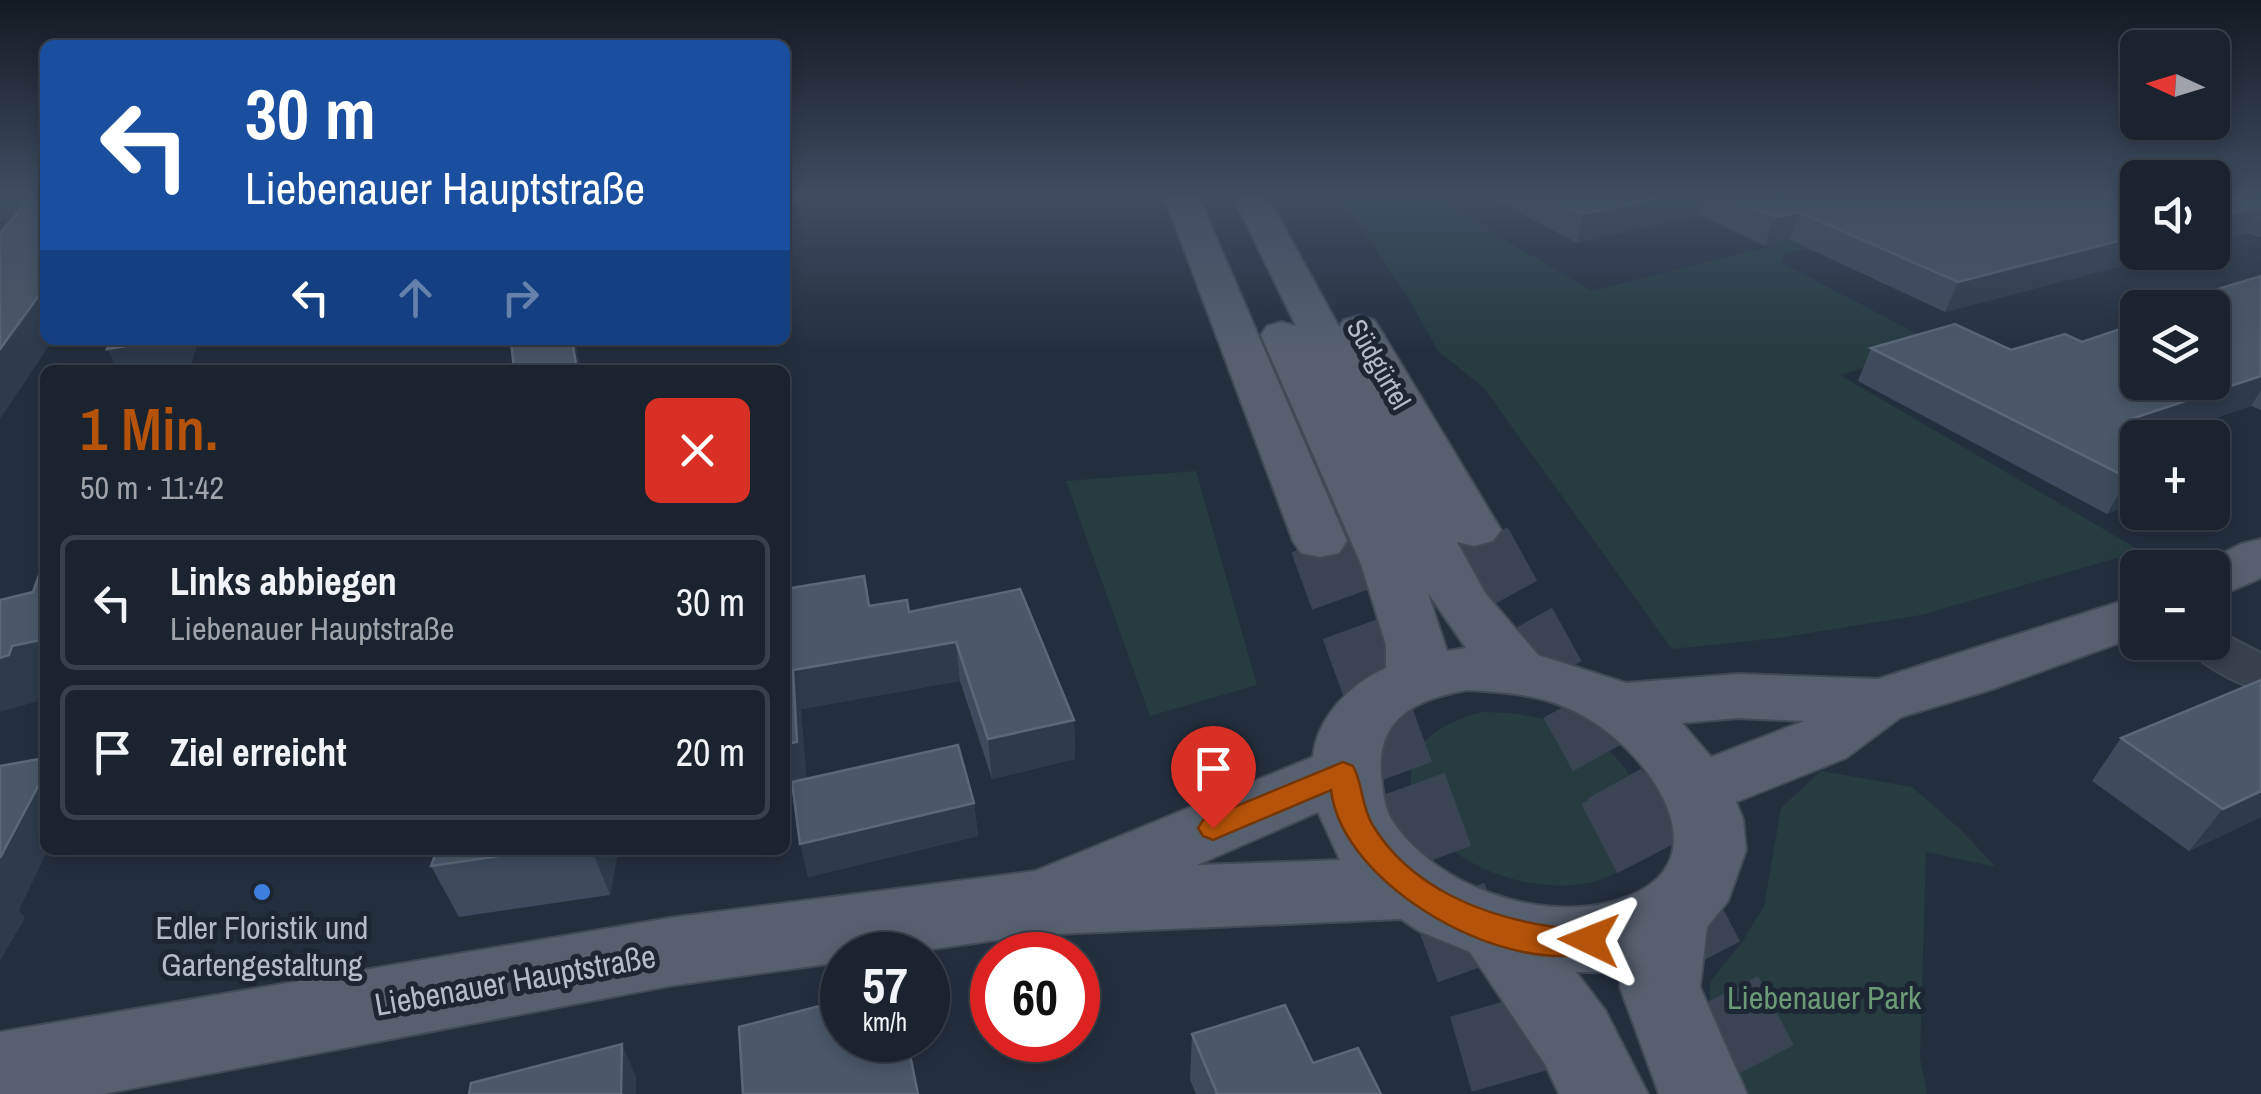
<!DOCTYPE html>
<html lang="de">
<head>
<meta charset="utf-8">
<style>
  body { margin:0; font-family:"Archivo Narrow",sans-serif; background:#282f3a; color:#f1f3f6; height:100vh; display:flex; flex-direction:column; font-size:38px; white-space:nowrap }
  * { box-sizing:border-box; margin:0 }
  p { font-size:32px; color:#a0a4aa }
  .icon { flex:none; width:55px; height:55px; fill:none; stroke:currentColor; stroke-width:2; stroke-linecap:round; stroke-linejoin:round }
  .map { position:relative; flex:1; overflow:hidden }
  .details { position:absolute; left:40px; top:365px; width:750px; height:490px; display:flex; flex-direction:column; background:#1b232e; border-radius:15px; box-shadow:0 5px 15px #0003,0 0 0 2px #39404a }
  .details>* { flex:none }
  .hud { position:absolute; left:40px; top:40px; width:750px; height:305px; border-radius:15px; box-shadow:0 5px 15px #0003,0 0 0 2px #39404a; background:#1a4fa0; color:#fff; overflow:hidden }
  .needle { width:65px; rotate:274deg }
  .buttons { position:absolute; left:2120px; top:30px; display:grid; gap:20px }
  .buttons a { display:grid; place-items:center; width:110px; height:110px; border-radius:15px; background:#1b232e; box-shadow:0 5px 15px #0003,0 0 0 2px #39404a; font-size:50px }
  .speed { position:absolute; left:820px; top:932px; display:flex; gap:20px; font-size:50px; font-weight:700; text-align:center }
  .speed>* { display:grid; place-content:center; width:130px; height:130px; border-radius:50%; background:#1b232e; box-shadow:0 5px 15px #0003,0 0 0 2px #39404a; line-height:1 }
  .speed small { font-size:25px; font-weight:400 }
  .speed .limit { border:15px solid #d22; background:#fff; color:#111 }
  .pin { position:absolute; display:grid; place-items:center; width:85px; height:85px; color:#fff; margin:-102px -42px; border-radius:50% 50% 50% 0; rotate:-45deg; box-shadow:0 0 10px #0007 }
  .pin .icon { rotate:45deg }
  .me { position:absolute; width:110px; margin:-55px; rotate:272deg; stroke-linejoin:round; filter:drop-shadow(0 0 8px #0008) }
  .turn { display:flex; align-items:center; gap:35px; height:210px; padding:0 40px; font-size:45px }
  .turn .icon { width:130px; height:130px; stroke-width:2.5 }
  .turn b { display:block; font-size:70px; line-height:85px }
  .lanes { display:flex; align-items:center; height:95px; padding:0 40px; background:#0003; justify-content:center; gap:50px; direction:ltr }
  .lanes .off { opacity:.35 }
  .round { display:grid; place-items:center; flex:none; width:105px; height:105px; border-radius:15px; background:#282f3a }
  .overview { display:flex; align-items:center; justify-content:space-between; height:170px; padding:0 40px }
  h1 { font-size:60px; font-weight:600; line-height:75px; color:#b45309 }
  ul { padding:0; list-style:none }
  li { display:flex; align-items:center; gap:30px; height:135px; margin:0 20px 15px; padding:0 20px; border:5px solid #39404a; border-radius:15px }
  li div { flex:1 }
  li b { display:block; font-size:38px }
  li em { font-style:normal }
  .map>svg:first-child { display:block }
  .green { fill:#263c3f }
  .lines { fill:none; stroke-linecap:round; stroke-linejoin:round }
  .primary-tunnel-far2 { stroke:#3a4453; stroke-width:49; stroke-dasharray:49 25; stroke-linecap:butt }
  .primary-tunnel-far1 { stroke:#3a4453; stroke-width:61; stroke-dasharray:61 31; stroke-linecap:butt }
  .primary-tunnel { stroke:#3a4453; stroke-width:78; stroke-dasharray:78 39; stroke-linecap:butt }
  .street-casing { stroke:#414a57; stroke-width:4 }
  .primary-casing { stroke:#414a57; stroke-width:4 }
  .street { fill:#38414e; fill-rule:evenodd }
  .primary { fill:#56606e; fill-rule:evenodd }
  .wall { fill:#3f4b5c }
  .shaded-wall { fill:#2f3b4b }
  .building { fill:#4b5868; stroke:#5c6777; stroke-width:2.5 }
  .route { fill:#b45309; stroke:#753606; stroke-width:2.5 }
  .shop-dot { fill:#3f7fe0; stroke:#1d2633; stroke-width:4 }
  .labels { text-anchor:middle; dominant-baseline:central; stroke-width:10; stroke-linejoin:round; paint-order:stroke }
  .street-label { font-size:28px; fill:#b4bcc9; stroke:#1d2633 }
  .near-poi-label { font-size:32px; fill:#b4bcc9; stroke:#1d2633 }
  .near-street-label { font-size:32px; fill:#b4bcc9; stroke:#1d2633 }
  .near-park-label { font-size:32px; fill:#6b9a76; stroke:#1d2633 }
</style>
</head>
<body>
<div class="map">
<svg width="2261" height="1094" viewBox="0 0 2261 1094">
  <rect width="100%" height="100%" fill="#242f3e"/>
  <path class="green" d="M 1341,198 L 1433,198 L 1592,291 L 1806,237 L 1883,234 L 1785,253 L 1780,262 L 1939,345 L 1840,375 L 2141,551 L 1921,615 L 1779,638 L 1672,649 L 1484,388 L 1438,351 L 1408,297 Z
    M 1196,471 L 1257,685 L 1150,716 L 1066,481 Z
    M 1482,712 C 1540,712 1610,730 1637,788 C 1643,801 1649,817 1646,832 C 1629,899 1537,892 1489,871 C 1457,857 1425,834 1414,800 C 1399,748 1437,724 1482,712 Z
    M 1821,771 L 1912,787 L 1959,828 L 1996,867 L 1926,852 L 1920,1058 L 1927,1094 L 1732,1094 L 1709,1044 L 1710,982 L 1742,942 L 1764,906 L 1781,808 Z"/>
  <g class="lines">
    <path class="primary-tunnel-far2" d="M 1474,530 L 1482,545
      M 1320,541 L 1321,545"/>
    <path class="primary-tunnel-far1" d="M 1320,542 L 1409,788
      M 1481,542 L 1617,788"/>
    <path class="primary-tunnel" d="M 1408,786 L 1487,1004 L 1513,1094
      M 1616,786 L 1775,1094"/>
    <defs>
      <path id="street" d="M 2212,203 L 2261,218 L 2261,235 L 2212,220 Z
        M 2212,628 L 2261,653 L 2261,691 C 2236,683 2198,665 2184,642 L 2212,642 Z"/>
      <path id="primary" d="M 1165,198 L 1199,198 L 1347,541 L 1339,553 L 1320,557 L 1301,553 L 1293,541 Z
        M 1234,198 L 1268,198 L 1339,327 L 1344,320 L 1359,316 L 1374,320 L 1380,329 L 1501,530 L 1493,541 L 1474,546 L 1457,542 L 1485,593 L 1538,655 L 1626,683 L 1738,674 L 1878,679 L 2138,596 L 2138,636 L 1990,690 L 1901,717 L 1846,758 L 1736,802 L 1743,819 L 1746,850 L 1728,901 L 1707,927 L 1700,987 L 1747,1094 L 1659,1094 L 1620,987 L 1623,966 L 1597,972 L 1576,972 L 1605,1010 L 1648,1094 L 1559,1094 L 1545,1064 L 1470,952 L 1419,931 L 1401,919 L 1033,935 L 889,955 L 842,955 L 842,962 L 669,986 L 103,1094 L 0,1094 L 0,1032 L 669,918 L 1035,871 L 1313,757 C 1317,717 1350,684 1386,668 L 1386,645 L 1361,564 L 1261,335 L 1267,326 L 1282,322 L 1296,326 ZM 1428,593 L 1466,648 L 1447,651 ZM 1467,690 C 1505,692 1544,695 1578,713 C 1653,751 1735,873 1607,903 C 1535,920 1439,886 1395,825 C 1384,810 1383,793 1381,774 C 1377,717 1417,699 1467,690 ZM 1738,718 L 1804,721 L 1711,757 L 1682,723 ZM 1318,812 L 1340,860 L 1197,865 Z
        M 2261,539 L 2261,578 L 2212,599 L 2212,568 L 2194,568 L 2241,544 Z"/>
    </defs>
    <use href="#street" class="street-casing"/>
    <use href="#primary" class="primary-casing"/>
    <use href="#street" class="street"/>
    <use href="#primary" class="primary"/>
  </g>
  <path class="wall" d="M 1492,198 L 2138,198 L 2138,252 L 2174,252 L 1945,312 L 1790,240 L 1765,246 L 1699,215 L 1577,243 Z
    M 2212,198 L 2261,198 L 2261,214 L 2257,213 L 2245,234 L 2212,242 Z
    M 2261,276 L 2261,410 L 2251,406 L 2169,434 L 2138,501 L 2107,514 L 1858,381 L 1871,348 L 2011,350 L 2082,342 L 2206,301 L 2211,291 Z
    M 785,589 L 909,612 L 1074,720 L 1075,759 L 992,779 L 960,681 L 801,709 L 806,779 L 974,803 L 978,836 L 808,877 L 792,784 L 785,786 Z
    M 2261,680 L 2261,817 L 2189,851 L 2092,781 L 2121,738 Z
    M 437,850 L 618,850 L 610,895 L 459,917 L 431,866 Z
    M 1192,1034 L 1313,1063 L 1381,1094 L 1196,1094 L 1190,1080 Z"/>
  <path class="shaded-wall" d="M 0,198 L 45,198 L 45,216 L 0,221 Z
    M 1658,198 L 1704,198 L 1699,215 L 1577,243 L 1583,214 Z
    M 2261,205 L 2245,234 L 2212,242 L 2212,218 Z
    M 1799,212 L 1790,240 L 1765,246 L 1775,217 Z
    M 2138,236 L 2138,252 L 2174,252 L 1945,312 L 1958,282 Z
    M 45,287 L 45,340 L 53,340 L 0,419 L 0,349 Z
    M 162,340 L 199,340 L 191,364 L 160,370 L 118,370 L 107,349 Z
    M 572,340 L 575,340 L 581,370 L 577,370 Z
    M 2261,376 L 2261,390 L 2251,406 L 2158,438 L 2134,418 Z
    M 2138,474 L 2138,501 L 2107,514 L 2128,478 Z
    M 45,639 L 45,691 L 42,700 L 0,712 L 0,658 L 12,646 Z
    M 956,642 L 960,681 L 801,709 L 807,781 L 785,786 L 785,744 L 793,670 Z
    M 1074,720 L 1075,759 L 992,779 L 988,739 Z
    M 45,773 L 45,850 L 48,850 L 19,910 L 25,918 L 0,961 L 0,858 Z
    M 2261,791 L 2261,817 L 2189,851 L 2223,809 Z
    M 974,803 L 978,836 L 808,877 L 800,844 Z
    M 592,850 L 618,850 L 610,895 Z
    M 622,1044 L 636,1077 L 636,1094 L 621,1094 Z"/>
  <path class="building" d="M 30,198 L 45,198 L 45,287 L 0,349 L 0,233 Z
    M 1551,198 L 1658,198 L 1583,214 Z
    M 1731,198 L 2138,198 L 2138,236 L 1958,282 L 1799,212 L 1775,217 Z
    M 2212,198 L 2237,198 L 2261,205 L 2212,218 Z
    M 2261,276 L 2261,376 L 2134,418 L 2176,438 L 2138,438 L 2138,474 L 2128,478 L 1871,348 L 1955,324 L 2011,350 L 2065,334 L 2082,342 L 2138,323 L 2138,382 L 2212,382 L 2212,308 L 2185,308 L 2222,295 L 2211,291 Z
    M 112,340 L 162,340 L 107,349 Z
    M 511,340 L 572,340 L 577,370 L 514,370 Z
    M 45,558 L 45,639 L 12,646 L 9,655 L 0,658 L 0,600 L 33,592 Z
    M 864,576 L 869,606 L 907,600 L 909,612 L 1020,589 L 1074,720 L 988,739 L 956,642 L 793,670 L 797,742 L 785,744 L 785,589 Z
    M 2261,680 L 2261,791 L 2223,809 L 2121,738 Z
    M 958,745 L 974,803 L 800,844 L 792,782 Z
    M 45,758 L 45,773 L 0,858 L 0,766 Z
    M 437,850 L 541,850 L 431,866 Z
    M 842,1000 L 842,1040 L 907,1040 L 918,1094 L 743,1094 L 739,1027 Z
    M 1285,1005 L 1313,1063 L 1358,1048 L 1381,1094 L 1215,1094 L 1217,1093 L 1192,1034 Z
    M 622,1044 L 621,1094 L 469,1094 L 471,1083 Z"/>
  <linearGradient id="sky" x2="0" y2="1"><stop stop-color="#141a22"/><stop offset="0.56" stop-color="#3f4d63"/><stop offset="1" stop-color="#3f4d63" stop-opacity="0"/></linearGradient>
  <rect width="2261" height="351" fill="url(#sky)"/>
  <path class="route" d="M 1343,762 L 1353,766 C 1363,784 1361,805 1372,824 C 1410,888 1484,917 1555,927 C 1571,929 1585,924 1600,930 L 1605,940 L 1600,950 C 1511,981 1342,887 1331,790 L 1213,840 L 1203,836 L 1198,828 L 1203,820 Z"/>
  <circle class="shop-dot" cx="262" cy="892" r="10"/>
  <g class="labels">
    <g class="street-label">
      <text transform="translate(1379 364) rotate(60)">Südgürtel</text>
    </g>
    <g class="near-poi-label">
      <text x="262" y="927">Edler Floristik und<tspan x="262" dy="37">Gartengestaltung</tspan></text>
    </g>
    <g class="near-street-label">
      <text transform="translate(515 980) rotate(-10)">Liebenauer Hauptstraße</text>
    </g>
    <g class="near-park-label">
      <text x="1824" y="997">Liebenauer Park</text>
    </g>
  </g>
</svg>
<div class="buttons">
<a><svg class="needle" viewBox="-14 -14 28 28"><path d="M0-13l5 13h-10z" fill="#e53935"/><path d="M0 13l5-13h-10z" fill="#a0a4aa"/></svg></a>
<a><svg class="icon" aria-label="sound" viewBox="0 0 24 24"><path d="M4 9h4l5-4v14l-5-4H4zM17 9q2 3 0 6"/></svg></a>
<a><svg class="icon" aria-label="layers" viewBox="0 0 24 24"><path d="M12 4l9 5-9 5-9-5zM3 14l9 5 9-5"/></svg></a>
<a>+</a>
<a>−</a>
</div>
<div class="speed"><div>57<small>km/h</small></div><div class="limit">60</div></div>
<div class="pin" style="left:1213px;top:828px;background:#d93025"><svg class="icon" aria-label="arrive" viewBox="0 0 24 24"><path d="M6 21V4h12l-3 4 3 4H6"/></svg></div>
<svg class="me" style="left:1589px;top:940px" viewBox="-20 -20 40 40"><path d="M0-17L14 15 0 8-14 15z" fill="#b45309" stroke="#fff" stroke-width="4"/></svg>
<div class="hud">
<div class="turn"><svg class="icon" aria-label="left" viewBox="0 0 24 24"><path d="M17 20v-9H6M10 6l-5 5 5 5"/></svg><div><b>30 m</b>Liebenauer Hauptstraße</div></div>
<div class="lanes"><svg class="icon" aria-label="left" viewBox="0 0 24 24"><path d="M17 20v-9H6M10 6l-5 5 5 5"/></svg><svg class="icon off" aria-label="ahead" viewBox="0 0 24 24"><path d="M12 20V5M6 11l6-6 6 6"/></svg><svg class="icon off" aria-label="right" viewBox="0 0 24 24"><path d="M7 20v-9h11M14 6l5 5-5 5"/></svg></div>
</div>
<section class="details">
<div class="overview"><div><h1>1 Min.</h1><p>50 m · 11:42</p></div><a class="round" style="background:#d93025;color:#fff"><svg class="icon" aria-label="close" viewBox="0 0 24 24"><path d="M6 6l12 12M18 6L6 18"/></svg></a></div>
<ul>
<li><svg class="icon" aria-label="left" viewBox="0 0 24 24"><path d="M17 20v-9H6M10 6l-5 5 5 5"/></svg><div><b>Links abbiegen</b><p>Liebenauer Hauptstraße</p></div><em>30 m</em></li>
<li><svg class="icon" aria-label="arrive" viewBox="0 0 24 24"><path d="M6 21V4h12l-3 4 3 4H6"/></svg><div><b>Ziel erreicht</b></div><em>20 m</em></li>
</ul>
</section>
</div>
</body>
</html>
